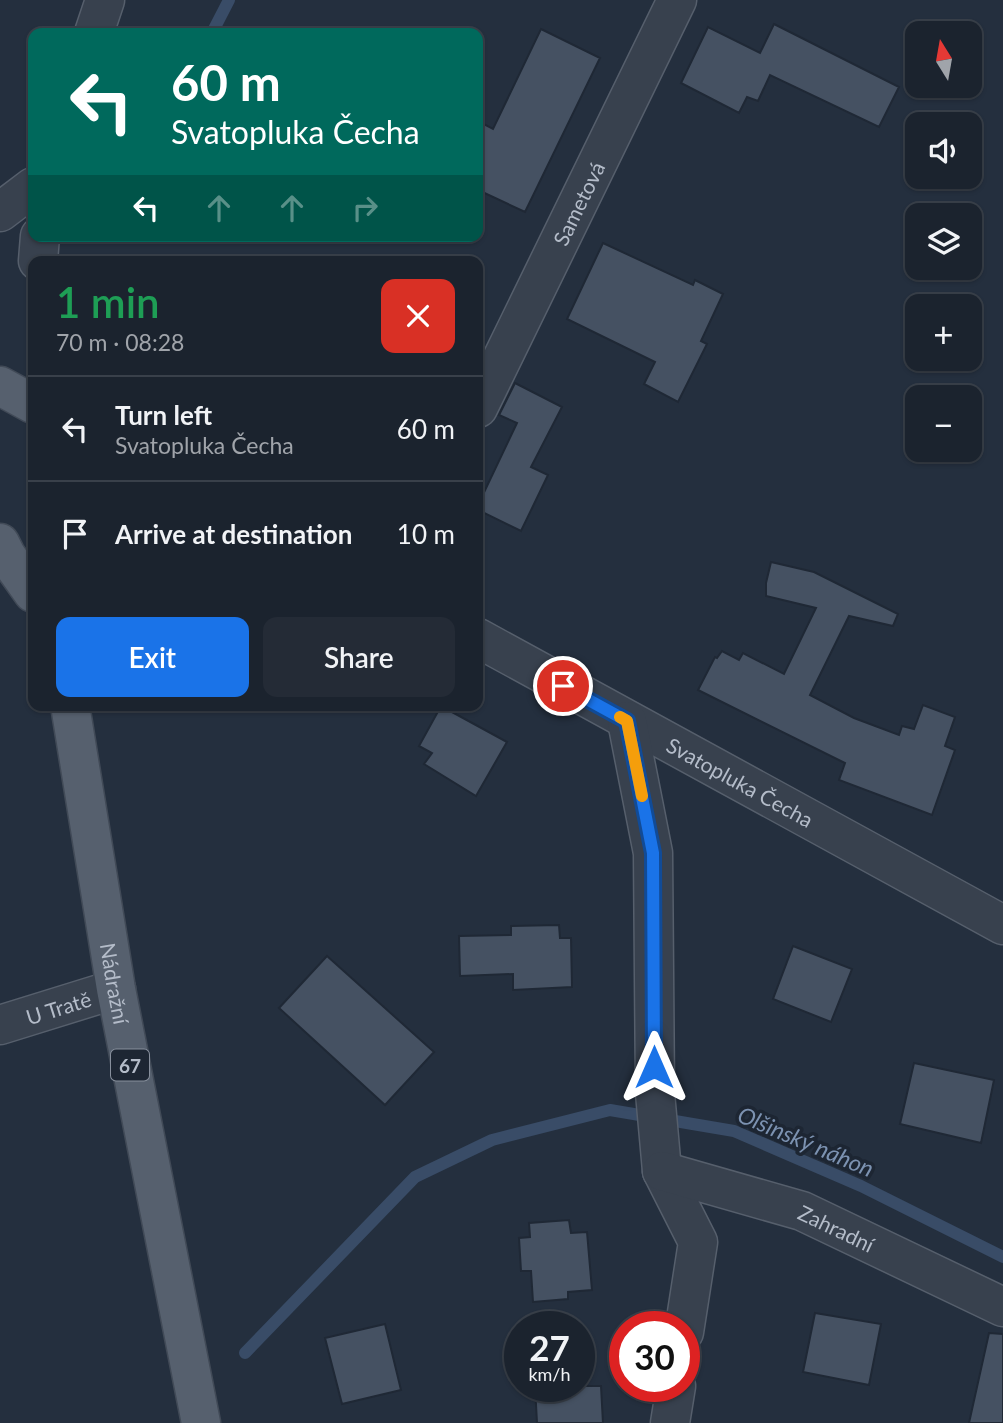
<!DOCTYPE html>
<html lang="en">
<head>
<meta charset="utf-8">
<style>
  body { margin:0; font-family:Lato,sans-serif; background:#242b36; color:#f1f3f6; height:100vh; display:flex; flex-direction:column; font-size:26px; white-space:nowrap }
  * { box-sizing:border-box; margin:0 }
  p { font-size:23px; color:#a0a4aa }
  .icon { flex:none; width:38px; height:38px; fill:none; stroke:currentColor; stroke-width:2; stroke-linecap:round; stroke-linejoin:round }
  .map { position:relative; flex:1; overflow:hidden }
  .drawer { position:absolute; left:28px; top:256px; width:455px; height:455px; display:flex; flex-direction:column; background:#1b232e; border-radius:14px; box-shadow:0 2px 5px #0004,0 0 0 2px #39404a }
  .drawer>* { flex:none }
  .hud { position:absolute; left:28px; top:28px; width:455px; height:214px; border-radius:14px; box-shadow:0 2px 5px #0004,0 0 0 2px #39404a; background:#00695c; color:#fff; overflow:hidden }
  .needle { width:46px; rotate:349deg }
  .tools { position:absolute; left:905px; top:21px; display:grid; gap:14px }
  .tools a { display:grid; place-items:center; width:77px; height:77px; border-radius:14px; background:#1b232e; box-shadow:0 2px 5px #0004,0 0 0 2px #39404a; font-size:35px }
  .speed { position:absolute; left:504px; top:1311px; display:flex; gap:14px; font-size:35px; font-weight:700; text-align:center }
  .speed>* { display:grid; place-content:center; width:91px; height:91px; border-radius:50%; background:#1b232e; box-shadow:0 2px 5px #0004,0 0 0 2px #39404a; line-height:1 }
  .speed small { font-size:18px; font-weight:400 }
  .speed .limit { border:10px solid #d22; background:#fff; color:#111 }
  .pin { position:absolute; display:grid; place-items:center; width:60px; height:60px; color:#fff; margin:-30px; border:4px solid #fff; border-radius:50%; box-shadow:0 2px 7px #0007 }
  .me { position:absolute; width:77px; margin:-38px; rotate:0deg; stroke-linejoin:round; filter:drop-shadow(0 0 5px #0008) }
  .turn { display:flex; align-items:center; gap:24px; height:147px; padding:0 28px; font-size:32px }
  .turn .icon { width:91px; height:91px; stroke-width:2.5 }
  .turn b { display:block; font-size:49px; line-height:60px }
  .lanes { display:flex; align-items:center; height:66px; padding:0 28px; background:#0003; justify-content:center; gap:35px; direction:ltr }
  .lanes .off { opacity:.35 }
  .round { display:grid; place-items:center; flex:none; width:74px; height:74px; border-radius:14px; background:#242b36 }
  .headline { display:flex; align-items:center; justify-content:space-between; height:119px; padding:0 28px }
  h1 { font-size:42px; font-weight:600; line-height:52px; color:#1e9e55 }
  .cta { display:flex; gap:14px; margin-top:auto; padding:14px 28px }
  .cta a { flex:1; height:80px; border-radius:14px; background:#1a73e8; color:#fff; font-size:28px; font-weight:600; line-height:80px; text-align:center }
  .cta a+a { background:#242b36; color:#f1f3f6 }
  ul { padding:0; list-style:none }
  li { display:flex; align-items:center; gap:21px; height:105px; padding:0 28px; border-top:2px solid #39404a }
  li div { flex:1 }
  li b { display:block; font-size:26px }
  li em { font-style:normal }
  .map>svg:first-child { display:block }
  .lines { fill:none; stroke-linecap:round; stroke-linejoin:round }
  .stream { stroke:#394c67; stroke-width:12 }
  .building { fill:#455162; stroke:#1f2835; stroke-width:2 }
  .minor-casing { stroke:#565f6c; stroke-width:41 }
  .tertiary-casing { stroke:#565f6c; stroke-width:41 }
  .primary-casing { stroke:#414a57; stroke-width:41 }
  .minor { stroke:#38414e; stroke-width:38 }
  .tertiary { stroke:#38414e; stroke-width:38 }
  .primary { stroke:#56606e; stroke-width:38 }
  .route-casing { stroke:#114b97; stroke-width:18 }
  .route { stroke:#1a73e8; stroke-width:12 }
  .slow { stroke:#f59e0b; stroke-width:12 }
  .labels { text-anchor:middle; dominant-baseline:central; stroke-width:7; stroke-linejoin:round; paint-order:stroke }
  .shield { fill:#1d2633; stroke:#878f9c; stroke-width:2 }
  .shield-label { font-size:19px; font-weight:bold; fill:#b4bcc9 }
  .street-label { font-size:21px; fill:#b4bcc9; stroke:#1d2633 }
  .water-label { font-size:23px; font-style:italic; fill:#7c92b1; stroke:#1d2633 }
</style>
</head>
<body>
<div class="map">
<svg width="1003" height="1423" viewBox="0 0 1003 1423">
  <rect width="100%" height="100%" fill="#242f3e"/>
  <g class="lines">
    <path class="stream" d="M 212,33 L 229,0
      M 245,1353 L 415,1177 L 492,1140 L 610,1110 L 734,1131 L 861,1186 L 1003,1257"/>
  </g>
  <path class="building" d="M 774,24 L 899,87 L 879,127 L 770,75 L 758,101 L 747,97 L 739,113 L 681,83 L 708,27 L 760,53 Z
    M 541,29 L 600,58 L 525,212 L 478,190 L 478,121 L 493,129 Z
    M 603,243 L 693,285 L 695,280 L 723,294 L 701,341 L 707,344 L 678,402 L 644,384 L 655,362 L 567,319 Z
    M 515,383 L 562,407 L 531,467 L 548,475 L 521,531 L 478,510 L 478,505 L 517,423 L 499,415 Z
    M 771,562 L 814,572 L 898,614 L 893,626 L 849,616 L 810,695 L 854,718 L 899,735 L 902,726 L 914,729 L 923,705 L 955,717 L 945,746 L 955,750 L 932,815 L 839,780 L 845,763 L 698,690 L 715,657 L 717,658 L 722,651 L 739,660 L 743,653 L 784,674 L 816,608 L 766,596 L 766,583 Z
    M 441,706 L 507,742 L 476,796 L 424,764 L 432,753 L 419,746 Z
    M 559,925 L 560,938 L 571,938 L 572,987 L 513,990 L 513,974 L 460,976 L 459,936 L 511,935 L 511,926 Z
    M 793,946 L 852,969 L 831,1022 L 773,999 Z
    M 327,956 L 434,1052 L 385,1105 L 279,1008 Z
    M 914,1063 L 994,1080 L 981,1143 L 900,1124 Z
    M 569,1220 L 571,1233 L 587,1232 L 592,1290 L 568,1292 L 568,1299 L 533,1302 L 531,1271 L 521,1271 L 519,1238 L 530,1237 L 529,1223 Z
    M 815,1313 L 881,1324 L 869,1385 L 803,1372 Z
    M 385,1324 L 401,1390 L 342,1404 L 325,1338 Z
    M 989,1333 L 1003,1334 L 1003,1423 L 969,1423 Z
    M 535,1386 L 601,1386 L 603,1423 L 537,1423 Z"/>
  <g class="lines">
    <defs>
      <g id="minor">
        <path id="s1" d="M 478,408 L 677,0"/>
        <path id="s2" d="M 478,638 L 1003,925"/>
        <path d="M 627,721 L 653,853 L 655,1093 L 662,1171 L 698,1242 L 684,1332"/>
        <path id="s3" d="M 0,1025 L 116,989"/>
        <path id="s4" d="M 662,1171 L 802,1211 L 1003,1307"/>
        <path d="M 670,1423 L 676,1386"/>
      </g>
      <path id="tertiary" d="M 94,33 L 105,0
        M 0,212 L 33,187
        M 38,261 L 40,236"/>
      <g id="primary">
        <path d="M 0,386 L 33,404"/>
        <path d="M 0,543 L 6,555 L 33,593"/>
        <path id="s5" d="M 70,705 L 116,989 L 201,1423"/>
      </g>
    </defs>
    <use href="#minor" class="minor-casing"/>
    <use href="#tertiary" class="tertiary-casing"/>
    <use href="#primary" class="primary-casing"/>
    <use href="#minor" class="minor"/>
    <use href="#tertiary" class="tertiary"/>
    <use href="#primary" class="primary"/>
  </g>
  <g class="lines">
    <defs>
      <path id="route" d="M 563,686 L 627,721 L 653,853 L 654,1067"/>
    </defs>
    <use href="#route" class="route-casing"/>
    <use href="#route" class="route"/>
    <path class="slow" d="M 620,717 L 627,721 L 642,796"/>
  </g>
  <g class="labels">
    <rect class="shield" x="111" y="1049.5" width="38" height="31" rx="5"/>
    <g class="shield-label">
      <text x="130" y="1065">67</text>
    </g>
    <g class="street-label">
      <text stroke="none"><textPath href="#s1" startOffset="228">Sametová</textPath></text>
      <text stroke="none"><textPath href="#s2" startOffset="299">Svatopluka Čecha</textPath></text>
      <text stroke="none"><textPath href="#s5" startOffset="282">Nádražní</textPath></text>
      <text stroke="none"><textPath href="#s3" startOffset="61">U Tratě</textPath></text>
      <text stroke="none"><textPath href="#s4" startOffset="184">Zahradní</textPath></text>
    </g>
    <g class="water-label">
      <text transform="translate(806 1141) rotate(23)">Olšinský náhon</text>
    </g>
  </g>
</svg>
<div class="tools">
<a><svg class="needle" viewBox="-14 -14 28 28"><path d="M0-13l5 13h-10z" fill="#e53935"/><path d="M0 13l5-13h-10z" fill="#a0a4aa"/></svg></a>
<a><svg class="icon" aria-label="sound" viewBox="0 0 24 24"><path d="M4 9h4l5-4v14l-5-4H4zM17 9q2 3 0 6"/></svg></a>
<a><svg class="icon" aria-label="layers" viewBox="0 0 24 24"><path d="M12 4l9 5-9 5-9-5zM3 14l9 5 9-5"/></svg></a>
<a>+</a>
<a>−</a>
</div>
<div class="speed"><div>27<small>km/h</small></div><div class="limit">30</div></div>
<div class="pin" style="left:563px;top:686px;background:#d93025"><svg class="icon" aria-label="arrive" viewBox="0 0 24 24"><path d="M6 21V4h12l-3 4 3 4H6"/></svg></div>
<svg class="me" style="left:654px;top:1067px" viewBox="-20 -20 40 40"><path d="M0-17L14 15 0 8-14 15z" fill="#1a73e8" stroke="#fff" stroke-width="4"/></svg>
<div class="hud">
<div class="turn"><svg class="icon" aria-label="left" viewBox="0 0 24 24"><path d="M17 20v-9H6M10 6l-5 5 5 5"/></svg><div><b>60 m</b>Svatopluka Čecha</div></div>
<div class="lanes"><svg class="icon" aria-label="left" viewBox="0 0 24 24"><path d="M17 20v-9H6M10 6l-5 5 5 5"/></svg><svg class="icon off" aria-label="ahead" viewBox="0 0 24 24"><path d="M12 20V5M6 11l6-6 6 6"/></svg><svg class="icon off" aria-label="ahead" viewBox="0 0 24 24"><path d="M12 20V5M6 11l6-6 6 6"/></svg><svg class="icon off" aria-label="right" viewBox="0 0 24 24"><path d="M7 20v-9h11M14 6l5 5-5 5"/></svg></div>
</div>
<section class="drawer">
<div class="headline"><div><h1>1 min</h1><p>70 m · 08:28</p></div><a class="round" style="background:#d93025;color:#fff"><svg class="icon" aria-label="close" viewBox="0 0 24 24"><path d="M6 6l12 12M18 6L6 18"/></svg></a></div>
<ul>
<li><svg class="icon" aria-label="left" viewBox="0 0 24 24"><path d="M17 20v-9H6M10 6l-5 5 5 5"/></svg><div><b>Turn left</b><p>Svatopluka Čecha</p></div><em>60 m</em></li>
<li><svg class="icon" aria-label="arrive" viewBox="0 0 24 24"><path d="M6 21V4h12l-3 4 3 4H6"/></svg><div><b>Arrive at destination</b></div><em>10 m</em></li>
</ul>
<div class="cta"><a>Exit</a><a>Share</a></div>
</section>
</div>
</body>
</html>
